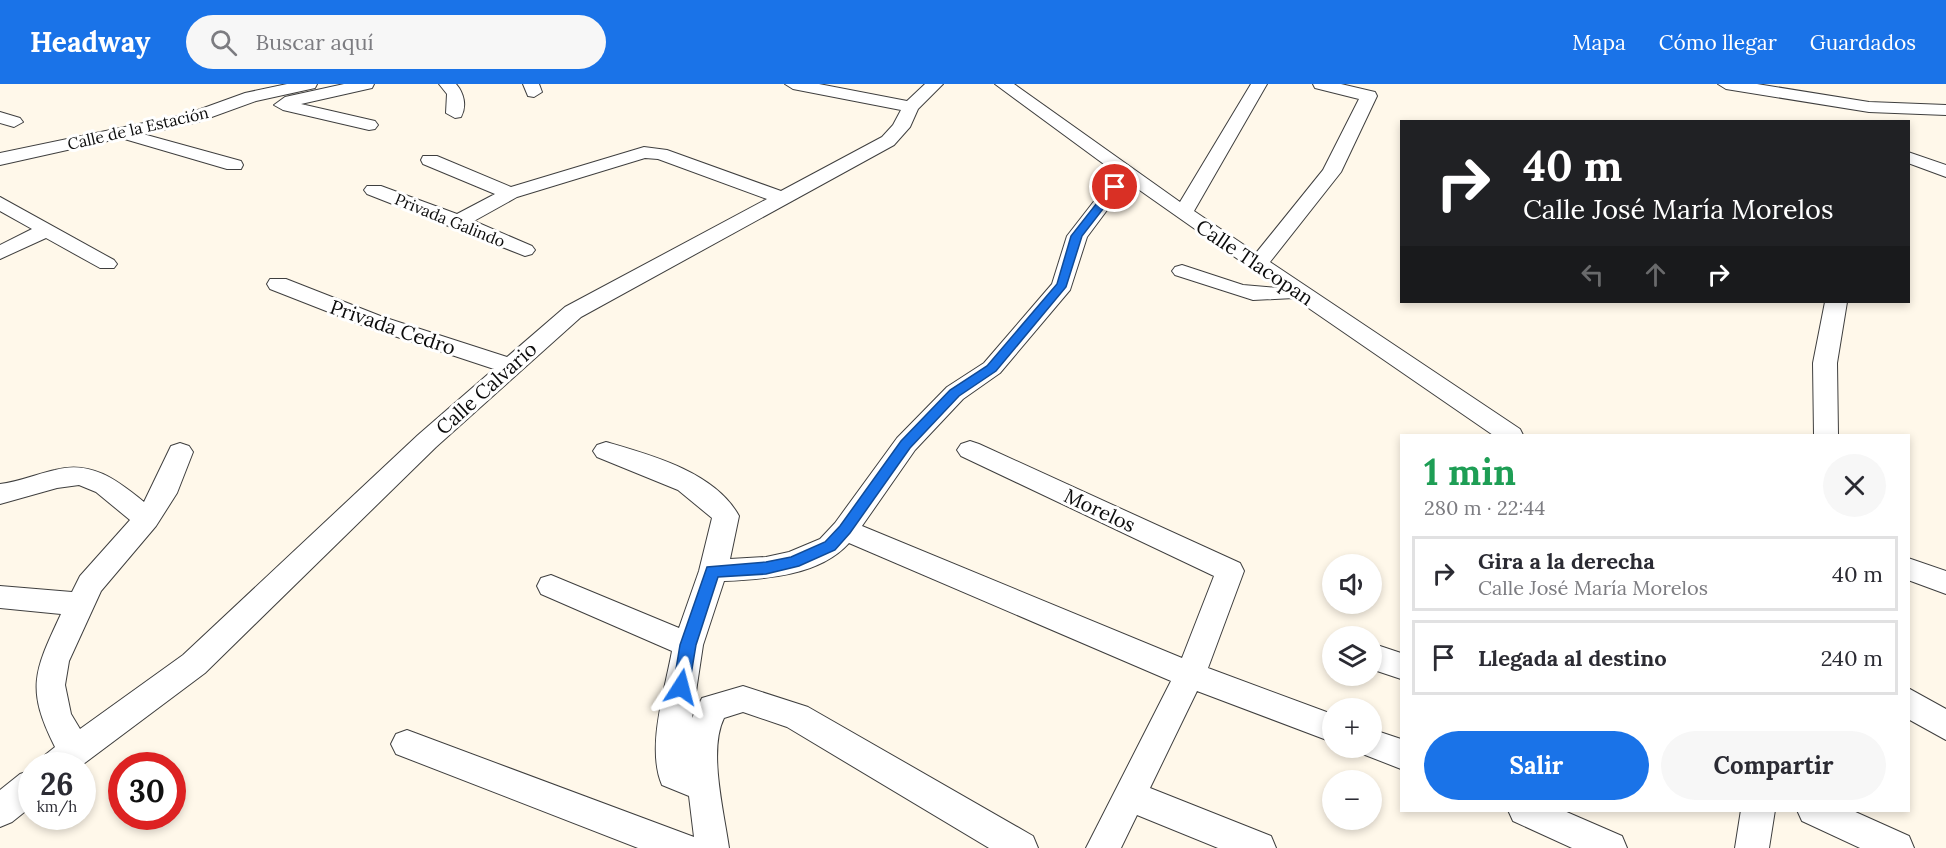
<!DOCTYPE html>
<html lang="es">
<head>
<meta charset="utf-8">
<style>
  body { margin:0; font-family:Lora,serif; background:#f7f7f7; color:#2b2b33; height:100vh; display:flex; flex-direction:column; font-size:22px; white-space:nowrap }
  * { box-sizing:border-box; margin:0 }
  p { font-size:20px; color:#7c7c81 }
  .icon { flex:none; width:33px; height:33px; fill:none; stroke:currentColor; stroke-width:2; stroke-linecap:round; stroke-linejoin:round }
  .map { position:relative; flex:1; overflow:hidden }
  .side { position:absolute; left:1400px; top:350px; width:510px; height:378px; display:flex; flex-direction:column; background:#fff; border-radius:0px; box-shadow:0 3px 9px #0003 }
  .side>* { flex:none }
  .hud { position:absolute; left:1400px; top:36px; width:510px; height:183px; border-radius:0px; box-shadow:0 3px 9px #0003; background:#202124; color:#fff; overflow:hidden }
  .fabs { position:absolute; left:1322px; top:470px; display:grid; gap:12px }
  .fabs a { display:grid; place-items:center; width:60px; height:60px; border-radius:50%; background:#fff; box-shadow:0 3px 9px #0003; font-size:30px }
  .speed { position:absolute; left:18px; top:668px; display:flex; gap:12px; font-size:30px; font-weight:700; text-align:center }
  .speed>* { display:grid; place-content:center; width:78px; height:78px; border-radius:50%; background:#fff; box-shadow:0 3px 9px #0003; line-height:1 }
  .speed small { font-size:15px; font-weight:400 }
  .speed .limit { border:9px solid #d22; background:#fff; color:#111 }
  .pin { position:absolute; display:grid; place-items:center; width:51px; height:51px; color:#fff; margin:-26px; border:3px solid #fff; border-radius:50%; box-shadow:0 2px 6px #0007 }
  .me { position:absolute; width:66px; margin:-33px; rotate:9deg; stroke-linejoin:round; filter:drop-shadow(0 0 4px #0008) }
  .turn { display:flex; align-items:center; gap:21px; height:126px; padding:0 24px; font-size:27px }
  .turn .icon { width:78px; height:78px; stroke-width:2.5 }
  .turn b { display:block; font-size:42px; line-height:51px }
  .lanes { display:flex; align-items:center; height:57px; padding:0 24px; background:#0003; justify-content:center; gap:30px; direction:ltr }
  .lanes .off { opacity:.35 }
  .round { display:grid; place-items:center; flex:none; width:63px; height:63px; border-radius:32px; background:#f7f7f7 }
  .head { display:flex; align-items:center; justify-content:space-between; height:102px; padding:0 24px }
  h1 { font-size:36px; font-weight:800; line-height:45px; color:#1e9e55 }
  .cta { display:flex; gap:12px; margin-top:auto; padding:12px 24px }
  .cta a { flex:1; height:69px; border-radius:36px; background:#1a73e8; color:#fff; font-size:24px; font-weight:800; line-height:69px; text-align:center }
  .cta a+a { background:#f7f7f7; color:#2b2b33 }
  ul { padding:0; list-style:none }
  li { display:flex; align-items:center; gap:18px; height:75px; margin:0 12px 9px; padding:0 12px; border:3px solid #e1e1e2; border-radius:0px }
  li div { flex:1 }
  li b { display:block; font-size:22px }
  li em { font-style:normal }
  header { display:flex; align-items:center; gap:36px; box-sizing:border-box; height:84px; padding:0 30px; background:#1a73e8; color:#fff }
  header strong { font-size:28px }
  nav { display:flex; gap:33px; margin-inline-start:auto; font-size:21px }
  .search { width:420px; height:54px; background:#f7f7f7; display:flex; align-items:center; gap:15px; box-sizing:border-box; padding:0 21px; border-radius:33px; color:#7c7c81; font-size:22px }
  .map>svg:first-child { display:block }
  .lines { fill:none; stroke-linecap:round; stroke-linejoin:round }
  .minor-casing { stroke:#3f3f3f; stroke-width:2 }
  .minor { fill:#fff; fill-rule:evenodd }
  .route { fill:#1a73e8; stroke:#114b97; stroke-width:1.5 }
  .labels { text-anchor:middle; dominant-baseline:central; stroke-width:6; stroke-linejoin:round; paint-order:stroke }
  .far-street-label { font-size:16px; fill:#0c0c0c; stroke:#fff }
  .street-label { font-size:20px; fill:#0c0c0c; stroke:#fff }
</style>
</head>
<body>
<header>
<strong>Headway</strong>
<div class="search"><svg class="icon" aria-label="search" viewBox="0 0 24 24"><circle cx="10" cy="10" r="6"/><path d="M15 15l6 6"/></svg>Buscar aquí</div>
<nav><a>Mapa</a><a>Cómo llegar</a><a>Guardados</a></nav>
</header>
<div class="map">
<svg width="1946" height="764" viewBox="0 0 1946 764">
  <rect width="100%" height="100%" fill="#fff8ea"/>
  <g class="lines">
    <defs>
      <path id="minor" d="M 287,0 L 317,0 L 315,4 L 256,17 L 198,38 L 143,50 L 241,77 L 243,81 L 241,85 L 227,85 L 121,54 L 0,81 L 0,69 L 187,30 L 245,9 Z
        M 344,0 L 374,0 L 372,4 L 301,20 L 375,37 L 378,41 L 375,45 L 369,46 L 283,26 L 274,21 L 285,13 Z
        M 439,0 L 456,0 C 464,9 467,22 461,33 L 455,34 L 446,29 L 447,10 Z
        M 523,0 L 539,0 L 542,8 L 534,13 L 528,12 Z
        M 785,0 L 819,0 L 907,17 L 925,0 L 943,0 L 918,25 L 910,43 L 894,61 L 581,233 L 436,363 L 205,589 L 82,681 L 40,681 L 45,671 L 55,663 C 25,604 35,586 61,530 L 0,524 L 0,502 L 72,508 L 80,492 L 130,436 L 96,408 L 79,401 L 57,404 L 0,420 L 0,400 C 19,398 36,390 55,386 C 91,376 117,396 144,418 L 171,362 L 180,359 L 189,362 L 193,368 L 177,409 L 156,442 L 101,507 L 69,577 L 65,601 L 71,630 L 80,645 L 183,571 L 418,351 L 494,285 L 367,243 L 270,205 L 267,200 L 270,195 L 286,195 L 383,233 L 507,273 L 565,223 L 767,115 L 658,75 L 645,74 L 517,113 L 474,137 L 532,162 L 535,166 L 532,170 L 525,172 L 367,110 L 364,106 L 367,102 L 381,102 L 457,130 L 495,110 L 423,80 L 421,76 L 423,72 L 437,72 L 511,103 L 644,63 L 667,66 L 781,107 L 882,53 L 893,41 L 901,26 L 793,5 Z
        M 995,0 L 1014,0 L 1180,118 L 1251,0 L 1267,0 L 1194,127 L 1256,169 L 1323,86 L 1359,15 L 1315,4 L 1313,0 L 1341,0 L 1375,8 L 1377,12 L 1341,88 L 1270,178 L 1520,345 L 1523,351 L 1493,351 L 1294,214 L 1253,216 L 1175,191 L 1172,187 L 1175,183 L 1182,181 L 1243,201 L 1279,204 L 1128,98 L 1087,153 L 1070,206 L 1000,289 L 963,315 L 915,366 L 862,442 L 1182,574 L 1214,492 L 961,372 L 957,366 L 961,360 L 970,357 L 979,360 L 1240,479 L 1244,487 L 1208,584 L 1332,630 L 1332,658 L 1197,607 L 1150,704 L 1271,752 L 1276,764 L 1218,764 L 1137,731 L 1121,764 L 1086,764 L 1171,597 L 849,459 C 819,492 766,495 724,497 L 703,561 L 692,634 L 702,614 L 743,602 L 808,623 L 1033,752 L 1038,764 L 989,764 L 787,643 L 743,628 L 724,634 C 708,666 724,728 729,764 L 638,764 L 396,670 L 391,660 L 396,650 L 407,646 L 694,753 L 689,712 L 662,701 C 646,664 665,606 672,567 L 541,510 L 537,502 L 541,494 L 551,491 L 679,544 L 699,487 L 712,434 L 678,406 L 597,373 L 593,367 L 597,361 L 606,358 C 651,371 715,388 739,432 L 730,475 L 766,473 L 789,468 L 820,455 L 835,439 L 897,354 L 947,303 L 984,279 L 1052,200 L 1067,152 L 1116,89 Z
        M 1718,0 L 1757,0 L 1869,18 L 1946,21 L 1946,31 L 1869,28 L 1726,5 Z
        M 0,28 L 20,34 L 23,38 L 14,43 L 0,39 Z
        M 1908,68 L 1946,81 L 1946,93 L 1908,79 Z
        M 0,113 L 114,176 L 117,180 L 114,184 L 100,184 L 46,154 L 0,175 L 0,161 L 32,145 L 0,127 Z
        M 1825,218 L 1847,218 L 1837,279 L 1838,351 L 1814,351 L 1813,279 Z
        M 1908,474 L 1946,487 L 1946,510 L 1908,496 Z
        M 1371,559 L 1401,569 L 1401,595 L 1371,585 Z
        M 1908,604 L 1946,625 L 1946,656 L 1908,635 Z
        M 1371,645 L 1401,655 L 1401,685 L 1360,669 L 1357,663 L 1371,663 Z
        M 32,686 L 32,722 L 12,738 L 0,743 L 0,706 L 20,690 Z
        M 1508,726 L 1562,726 L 1622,752 L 1627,764 L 1572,764 L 1513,737 Z
        M 1741,726 L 1775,726 L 1769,764 L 1735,764 Z
        M 1797,726 L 1851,726 L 1909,752 L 1914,764 L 1860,764 L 1802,737 Z"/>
    </defs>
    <use href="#minor" class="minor-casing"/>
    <use href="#minor" class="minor"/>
  </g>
  <path class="route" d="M 1111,101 L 1120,103 L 1082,152 L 1066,203 L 996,287 L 959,312 L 910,364 L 850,449 L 835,466 L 799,482 L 766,490 L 718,493 L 696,561 L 689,603 L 687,608 L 676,608 L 673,603 L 680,561 L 707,483 L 766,478 L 791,473 L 825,458 L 840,442 L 901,357 L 950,306 L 987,282 L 1057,200 L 1071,152 Z"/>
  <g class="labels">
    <g class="far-street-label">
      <text transform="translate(138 44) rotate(-13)">Calle de la Estación</text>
      <text transform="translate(450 136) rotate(22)">Privada Galindo</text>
    </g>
    <g class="street-label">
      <text transform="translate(1255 178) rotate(34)">Calle Tlacopan</text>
      <text transform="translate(393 243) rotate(19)">Privada Cedro</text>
      <text transform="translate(486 304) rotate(-42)">Calle Calvario</text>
      <text transform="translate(1100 426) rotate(25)">Morelos</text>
    </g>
  </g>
</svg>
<div class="fabs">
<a><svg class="icon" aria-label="sound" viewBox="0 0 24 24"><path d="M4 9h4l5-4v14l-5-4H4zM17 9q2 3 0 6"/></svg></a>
<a><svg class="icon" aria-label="layers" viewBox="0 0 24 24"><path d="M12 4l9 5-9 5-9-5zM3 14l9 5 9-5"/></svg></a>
<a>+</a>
<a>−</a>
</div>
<div class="speed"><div>26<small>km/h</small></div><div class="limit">30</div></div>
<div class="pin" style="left:1115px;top:103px;background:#d93025"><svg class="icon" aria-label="arrive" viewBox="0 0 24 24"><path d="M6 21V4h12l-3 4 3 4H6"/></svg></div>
<svg class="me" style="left:681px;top:603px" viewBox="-20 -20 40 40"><path d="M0-17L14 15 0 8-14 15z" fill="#1a73e8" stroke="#fff" stroke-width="4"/></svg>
<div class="hud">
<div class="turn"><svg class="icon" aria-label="right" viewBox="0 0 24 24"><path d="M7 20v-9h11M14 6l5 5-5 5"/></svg><div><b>40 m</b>Calle José María Morelos</div></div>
<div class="lanes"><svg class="icon off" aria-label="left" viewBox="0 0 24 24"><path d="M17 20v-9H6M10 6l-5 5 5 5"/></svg><svg class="icon off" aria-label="ahead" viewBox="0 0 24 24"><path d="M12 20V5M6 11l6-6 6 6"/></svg><svg class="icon" aria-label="right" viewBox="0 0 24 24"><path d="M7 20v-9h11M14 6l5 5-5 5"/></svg></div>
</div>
<section class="side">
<div class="head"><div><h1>1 min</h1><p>280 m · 22:44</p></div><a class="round"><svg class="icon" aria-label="close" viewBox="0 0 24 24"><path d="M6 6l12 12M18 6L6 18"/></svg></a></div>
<ul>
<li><svg class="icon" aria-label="right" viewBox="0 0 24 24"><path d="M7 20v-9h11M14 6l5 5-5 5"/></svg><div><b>Gira a la derecha</b><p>Calle José María Morelos</p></div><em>40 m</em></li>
<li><svg class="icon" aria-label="arrive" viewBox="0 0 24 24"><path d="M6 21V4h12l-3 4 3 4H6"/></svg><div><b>Llegada al destino</b></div><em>240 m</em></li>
</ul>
<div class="cta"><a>Salir</a><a>Compartir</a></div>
</section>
</div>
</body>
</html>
